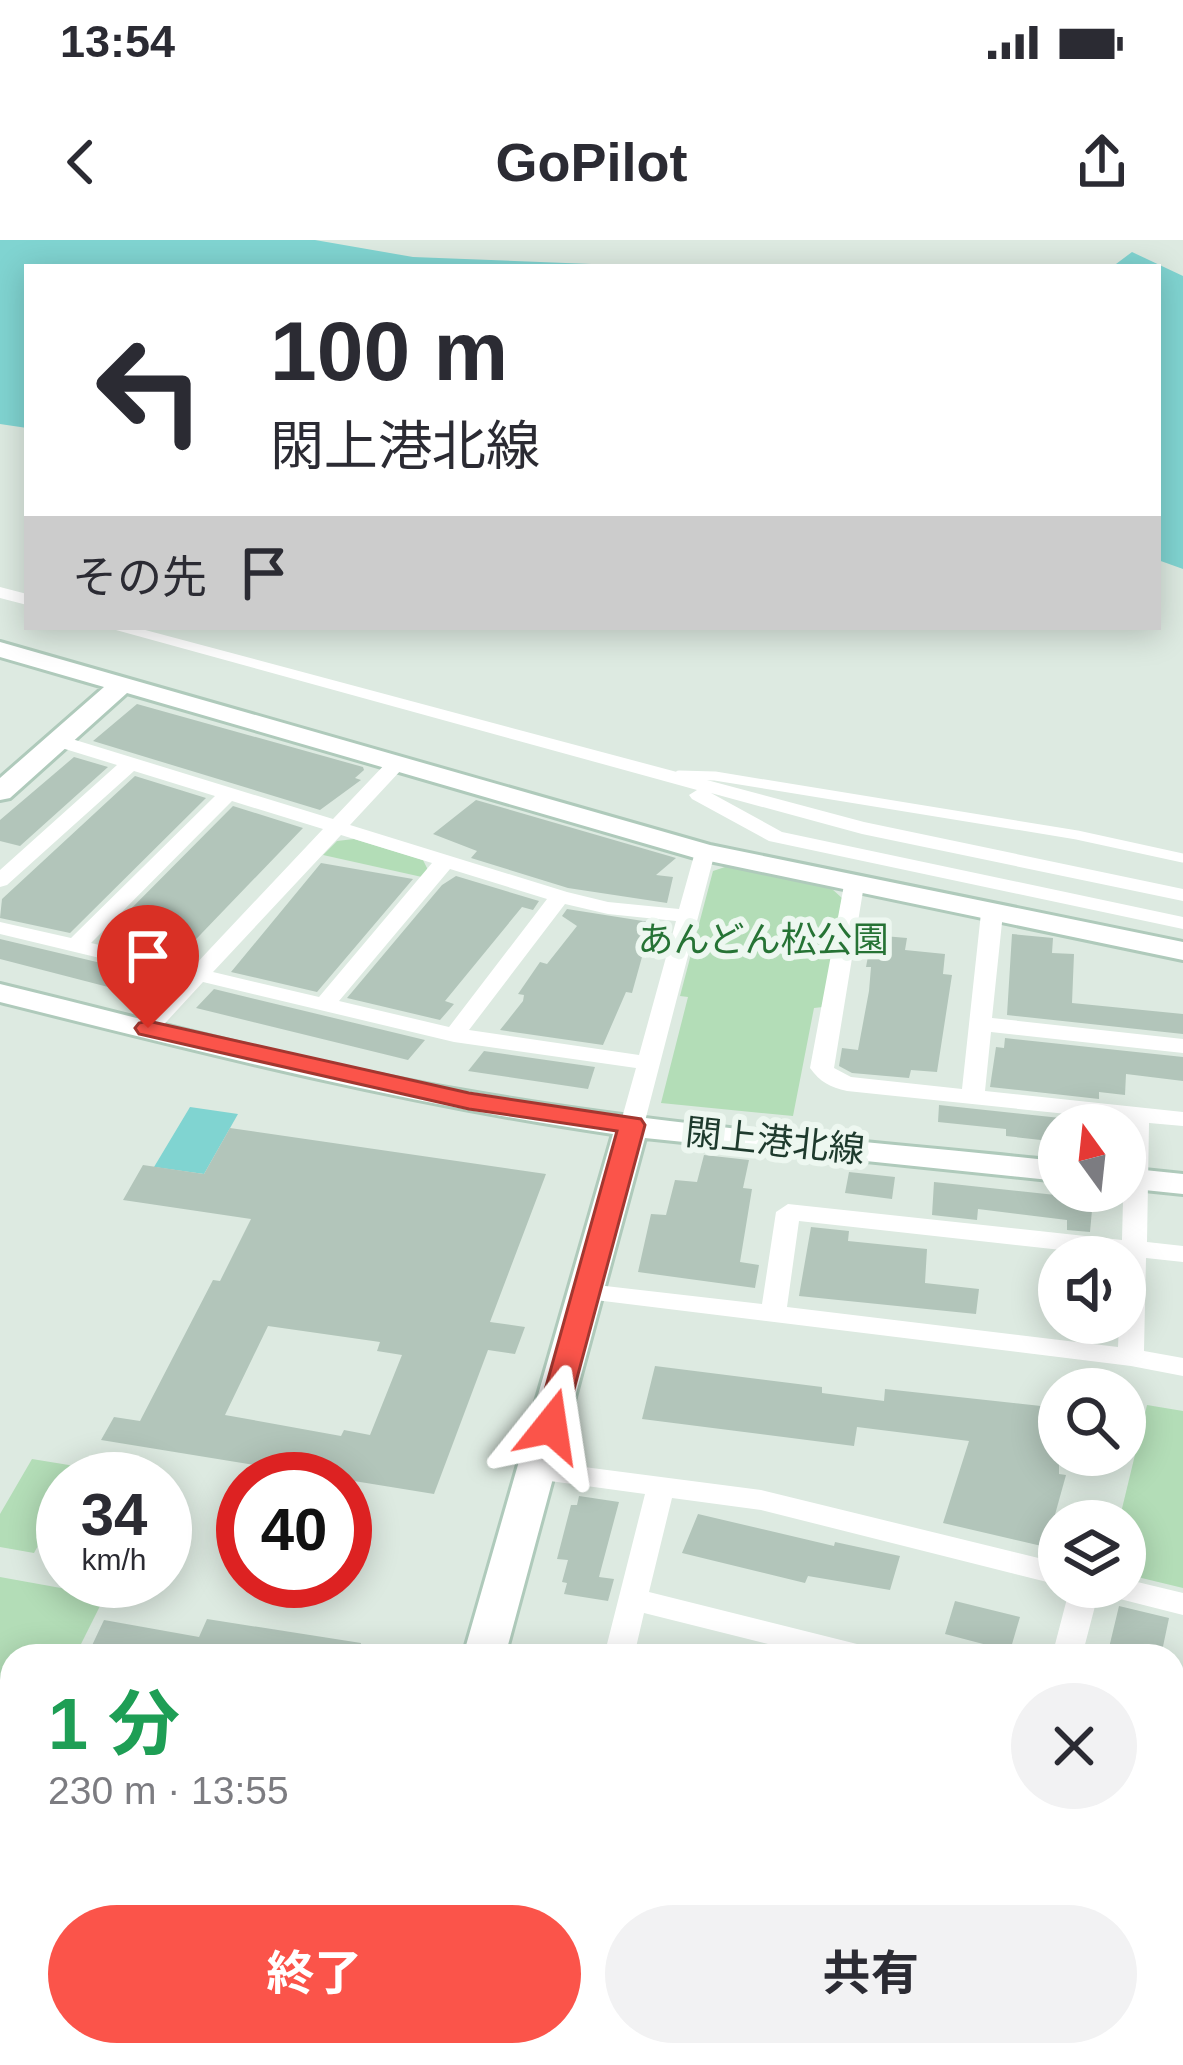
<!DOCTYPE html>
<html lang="ja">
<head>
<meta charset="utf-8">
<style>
  body { margin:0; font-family:Arial,"Noto Sans JP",sans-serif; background:#f2f2f3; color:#2b2b33; height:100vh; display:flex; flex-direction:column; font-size:45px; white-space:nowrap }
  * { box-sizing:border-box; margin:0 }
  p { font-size:39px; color:#7c7c81 }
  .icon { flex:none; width:66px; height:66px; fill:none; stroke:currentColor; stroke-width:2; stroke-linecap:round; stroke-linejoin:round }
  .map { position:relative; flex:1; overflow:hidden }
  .side { position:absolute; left:0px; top:1404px; width:1185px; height:423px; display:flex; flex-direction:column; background:#fff; border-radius:36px 36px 0 0; box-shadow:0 6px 30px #0003 }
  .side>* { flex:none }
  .guide { position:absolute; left:24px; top:24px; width:1137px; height:366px; border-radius:0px; box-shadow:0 6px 30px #0003; background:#fff; color:#2b2b33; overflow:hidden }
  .needle { width:78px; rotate:345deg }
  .fabs { position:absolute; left:1038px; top:864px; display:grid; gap:24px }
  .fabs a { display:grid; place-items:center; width:108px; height:108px; border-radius:50%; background:#fff; box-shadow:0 6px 30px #0003; font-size:60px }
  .speed { position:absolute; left:36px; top:1212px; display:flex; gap:24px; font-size:60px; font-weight:700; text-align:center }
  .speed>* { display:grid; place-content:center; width:156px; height:156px; border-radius:50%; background:#fff; box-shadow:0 6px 30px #0003; line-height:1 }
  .speed small { font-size:30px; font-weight:400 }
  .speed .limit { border:18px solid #d22; background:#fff; color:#111 }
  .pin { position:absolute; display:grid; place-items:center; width:102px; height:102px; color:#fff; margin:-123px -51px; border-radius:50% 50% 50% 0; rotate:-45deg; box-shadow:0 0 12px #0007 }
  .pin .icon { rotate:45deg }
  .me { position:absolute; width:132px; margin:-66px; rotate:15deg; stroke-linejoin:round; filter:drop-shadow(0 0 9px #0008) }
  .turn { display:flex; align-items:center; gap:42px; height:252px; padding:0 48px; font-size:54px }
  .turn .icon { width:156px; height:156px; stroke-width:2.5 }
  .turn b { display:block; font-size:84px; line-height:102px }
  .then { display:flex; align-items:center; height:114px; padding:0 48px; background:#0003; gap:24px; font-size:45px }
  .round { display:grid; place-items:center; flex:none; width:126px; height:126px; border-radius:63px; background:#f2f2f3 }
  .headline { display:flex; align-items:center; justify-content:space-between; height:204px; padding:0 48px }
  h1 { font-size:72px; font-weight:700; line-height:90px; color:#1e9e55 }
  .action { display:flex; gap:24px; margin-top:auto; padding:24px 48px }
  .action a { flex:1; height:138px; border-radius:72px; background:#fb544a; color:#fff; font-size:48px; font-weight:700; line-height:138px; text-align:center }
  .action a+a { background:#f2f2f3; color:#2b2b33 }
  .status { display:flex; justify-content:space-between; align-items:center; height:84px; padding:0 60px; background:#fff; direction:ltr }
  .status svg { height:33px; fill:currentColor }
  header { display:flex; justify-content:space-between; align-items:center; height:156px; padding:0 48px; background:#fff; font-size:54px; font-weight:700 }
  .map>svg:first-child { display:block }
  .green { fill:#b3ddb7 }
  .water { fill:#80d4d1 }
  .building { fill:#b2c5ba; fill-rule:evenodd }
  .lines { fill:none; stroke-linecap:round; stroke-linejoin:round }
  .secondary-casing { stroke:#afcabb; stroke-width:6 }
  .lane { stroke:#fff; stroke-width:9 }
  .street { fill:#fff; fill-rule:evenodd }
  .secondary { fill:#fff; fill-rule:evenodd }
  .route { fill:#fb544a; stroke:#a33730; stroke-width:3 }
  .labels { text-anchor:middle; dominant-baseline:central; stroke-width:12; stroke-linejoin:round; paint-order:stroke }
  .park-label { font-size:36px; fill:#267335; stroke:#edf7f0 }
  .street-label { font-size:36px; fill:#1e3a2d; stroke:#edf7f0 }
</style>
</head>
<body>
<div class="status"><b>13:54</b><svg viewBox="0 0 49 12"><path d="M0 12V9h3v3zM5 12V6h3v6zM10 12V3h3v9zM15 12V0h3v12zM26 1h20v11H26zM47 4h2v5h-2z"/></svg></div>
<header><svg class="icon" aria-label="back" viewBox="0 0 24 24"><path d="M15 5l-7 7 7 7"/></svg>GoPilot<svg class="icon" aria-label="share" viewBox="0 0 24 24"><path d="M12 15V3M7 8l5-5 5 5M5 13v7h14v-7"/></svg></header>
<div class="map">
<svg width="1183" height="1825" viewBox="0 0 1183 1825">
  <rect width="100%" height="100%" fill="#ddeae1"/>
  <path class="green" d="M 354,599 L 423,620 L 428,630 L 422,637 L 323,615 L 337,601 Z
    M 728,626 L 832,649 L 842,658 L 823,767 L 814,768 L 793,876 L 661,863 L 688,757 L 680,756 L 713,631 Z
    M 1147,1165 L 1183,1171 L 1183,1348 L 1125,1334 L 1125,1281 L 1119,1281 Z
    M 32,1219 L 81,1227 L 74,1239 L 63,1239 L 63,1260 L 34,1313 L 0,1307 L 0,1274 Z
    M 0,1337 L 105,1356 L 75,1416 L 12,1416 L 12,1526 L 0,1526 Z"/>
  <path class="water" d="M 0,0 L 315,0 L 413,17 L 668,27 L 27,27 L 27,188 L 0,184 Z
    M 1132,12 L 1183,36 L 1183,329 L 1158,320 L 1158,27 L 1112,27 Z
    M 190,867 L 238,874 L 204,934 L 154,927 Z"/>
  <path class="building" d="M 137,464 L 363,527 L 364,530 L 355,538 L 361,540 L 320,570 L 93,501 Z
    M 74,517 L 108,527 L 20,606 L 0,601 L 0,580 Z
    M 135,536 L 206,558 L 70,693 L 0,678 L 2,659 Z
    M 476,560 L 676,618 L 656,635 L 673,637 L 667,663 L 568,648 L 471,618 L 477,611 L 433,594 Z
    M 233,566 L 303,588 L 177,719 L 100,700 Z
    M 321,623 L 413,639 L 317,752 L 231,732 Z
    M 456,636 L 539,661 L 533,670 L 522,667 L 445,761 L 454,764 L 440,780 L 347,758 L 442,645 Z
    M 567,669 L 662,684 L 658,701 L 652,700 L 647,718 L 642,717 L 632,753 L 626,752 L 603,805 L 500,790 L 523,761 L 524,755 L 518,754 L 540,722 L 547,724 L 577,686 L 562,676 Z
    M 1012,694 L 1053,698 L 1052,713 L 1074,714 L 1072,763 L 1183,774 L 1183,794 L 1007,775 Z
    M 872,695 L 907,698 L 905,710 L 945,714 L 943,734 L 952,735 L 937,832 L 911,830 L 909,838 L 852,833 L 839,826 L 842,808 L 858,810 L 869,751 L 871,727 L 866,727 Z
    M 0,699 L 160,737 L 143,756 L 0,719 Z
    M 214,749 L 425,800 L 408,820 L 196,768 Z
    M 1005,798 L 1183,817 L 1183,841 L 1126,834 L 1125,855 L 1099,852 L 1099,859 L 990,847 L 996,807 L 1004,808 Z
    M 484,811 L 595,827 L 588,849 L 468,831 Z
    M 939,865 L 1098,882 L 1098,885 L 1059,885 L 1059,902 L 1006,896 L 1006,889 L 938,882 Z
    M 230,888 L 546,934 L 490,1082 L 525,1087 L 515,1114 L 488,1110 L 434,1254 L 101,1200 L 114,1177 L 140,1181 L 213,1040 L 220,1041 L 251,979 L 123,960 L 143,925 L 204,934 ZM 268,1086 L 380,1102 L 377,1111 L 402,1115 L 370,1195 L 344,1190 L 341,1196 L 225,1175 Z
    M 704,915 L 749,920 L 743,948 L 752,949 L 740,1022 L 759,1025 L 755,1048 L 638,1032 L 651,974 L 666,975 L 675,940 L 697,942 Z
    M 849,932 L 895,937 L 892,959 L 845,953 Z
    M 934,942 L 1093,959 L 1090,992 L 1067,990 L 1067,980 L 978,969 L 977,980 L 932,975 Z
    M 811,987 L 849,991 L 848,1001 L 927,1009 L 925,1043 L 979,1049 L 976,1074 L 799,1056 Z
    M 655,1126 L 822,1147 L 822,1153 L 884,1161 L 885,1149 L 1059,1168 L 1059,1234 L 1066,1235 L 1046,1307 L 943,1283 L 969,1201 L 857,1187 L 854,1206 L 642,1179 Z
    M 579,1256 L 619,1262 L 599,1337 L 614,1339 L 608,1361 L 564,1354 L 567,1343 L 562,1342 L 568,1320 L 557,1319 L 571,1265 L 577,1265 Z
    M 698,1274 L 834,1306 L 835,1302 L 900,1316 L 890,1350 L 808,1336 L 805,1343 L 682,1313 Z
    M 955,1361 L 1020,1377 L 1010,1411 L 945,1394 Z
    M 1119,1366 L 1169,1378 L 1161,1416 L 1107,1416 Z
    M 207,1379 L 361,1403 L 360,1416 L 87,1416 L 104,1380 L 199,1397 Z"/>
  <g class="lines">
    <defs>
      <path id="secondary" d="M 0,402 L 710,605 L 1183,702 L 1183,720 L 695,618 L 127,453 L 10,558 L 0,560 L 0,538 L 104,447 L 0,417 Z
        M 0,744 C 156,782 312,825 471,852 C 665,886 862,901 1059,921 L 1059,941 L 645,898 L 505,1416 L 463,1416 L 613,894 C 405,864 204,813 0,762 Z
        M 1125,928 L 1183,934 L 1183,954 L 1125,948 Z
        M 0,1684 L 12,1685 L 12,1725 L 0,1724 Z
        M 298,1815 L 346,1815 L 341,1825 L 293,1825 Z
        M 486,1815 L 563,1815 L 568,1825 L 491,1825 Z"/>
    </defs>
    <use href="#secondary" class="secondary-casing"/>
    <path class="lane" d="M 679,535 L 715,536 L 1077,595 L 1183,618"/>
    <path class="street" d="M 0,347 L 27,354 L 27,365 L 0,358 Z
      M 105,387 L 134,387 L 864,582 L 1183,649 L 1183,661 L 862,594 L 711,553 L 782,592 L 1183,677 L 1183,689 L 769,601 L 692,559 L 689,555 L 697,550 Z
      M 59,495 L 333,579 L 388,521 L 402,521 L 402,529 L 350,585 L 567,652 L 608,662 L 679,669 L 695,612 L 698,608 L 712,608 L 715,612 L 644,885 L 632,892 L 620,885 L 636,828 L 454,802 L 203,742 L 156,793 L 140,793 L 137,788 L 140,783 L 183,738 L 0,694 L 0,682 L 71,698 L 215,556 L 134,531 L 7,645 L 0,647 L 0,630 L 117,525 L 52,505 L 52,497 ZM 232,561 L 323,589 L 193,727 L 91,703 ZM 341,595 L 432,623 L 319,757 L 213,732 ZM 450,629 L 547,659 L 449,787 L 339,761 ZM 565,664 L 608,674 L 676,681 L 639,815 L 469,790 Z
      M 854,639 L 864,645 L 834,828 L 851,837 L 962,849 L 981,673 L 992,667 L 1003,673 L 992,778 L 1183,799 L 1183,813 L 991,792 L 985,851 L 1183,872 L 1183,886 L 1149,883 L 1147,1002 L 1183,1006 L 1183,1022 L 1146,1018 L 1144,1111 L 1183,1118 L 1183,1136 L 1131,1126 L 579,1058 L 575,1052 L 579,1046 L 588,1044 L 762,1064 L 776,972 L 788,964 L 1122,1000 L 1125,880 L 847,851 C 830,847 820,842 810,828 L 844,645 ZM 799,981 L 1125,1017 L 1125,1083 L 1119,1083 L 1118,1107 L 787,1067 Z
      M 538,1221 L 761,1250 L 1059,1323 L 1059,1345 L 761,1270 L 672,1258 L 649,1352 L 861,1405 L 872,1408 L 876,1416 L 816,1416 L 644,1373 L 634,1416 L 604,1416 L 645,1254 L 528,1238 L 524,1231 L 528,1224 Z
      M 1125,1339 L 1183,1353 L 1183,1375 L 1104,1355 L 1100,1347 L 1082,1416 L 1052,1416 L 1070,1347 L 1125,1347 Z
      M 1173,1483 L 1183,1485 L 1183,1509 L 1173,1507 Z
      M 0,1530 L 12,1531 L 12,1557 L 0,1556 Z
      M 1173,1633 L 1183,1636 L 1183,1664 L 1173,1661 Z
      M 1173,1800 L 1183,1803 L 1183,1825 L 1159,1825 L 1155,1815 L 1173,1815 Z"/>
    <use href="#secondary" class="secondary"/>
  </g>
  <path class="route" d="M 148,781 L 469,853 L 641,879 L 645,885 L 562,1194 L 540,1194 L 535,1186 L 617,891 L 469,869 L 139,794 L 135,788 L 139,783 Z"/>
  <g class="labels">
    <g class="park-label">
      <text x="763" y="699">あんどん松公園</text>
    </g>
    <g class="street-label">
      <text transform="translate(775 901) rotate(6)">閖上港北線</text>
    </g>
  </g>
</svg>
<div class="fabs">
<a><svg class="needle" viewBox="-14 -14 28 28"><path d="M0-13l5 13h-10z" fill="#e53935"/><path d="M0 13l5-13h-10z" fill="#7c7c81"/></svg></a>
<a><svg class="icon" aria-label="sound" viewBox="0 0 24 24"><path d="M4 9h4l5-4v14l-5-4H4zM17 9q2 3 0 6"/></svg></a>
<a><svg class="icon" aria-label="search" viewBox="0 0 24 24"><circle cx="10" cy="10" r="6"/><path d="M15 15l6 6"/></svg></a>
<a><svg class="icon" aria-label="layers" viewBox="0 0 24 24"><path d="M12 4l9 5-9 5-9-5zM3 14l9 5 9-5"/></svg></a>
</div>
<div class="speed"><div>34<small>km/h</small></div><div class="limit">40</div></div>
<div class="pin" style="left:148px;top:788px;background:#d93025"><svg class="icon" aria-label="arrive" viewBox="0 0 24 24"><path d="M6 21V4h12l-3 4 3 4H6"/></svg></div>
<svg class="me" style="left:551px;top:1186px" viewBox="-20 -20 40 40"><path d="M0-17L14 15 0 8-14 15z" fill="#fb544a" stroke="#fff" stroke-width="4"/></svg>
<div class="guide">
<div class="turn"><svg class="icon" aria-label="left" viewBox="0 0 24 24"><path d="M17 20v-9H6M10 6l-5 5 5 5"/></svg><div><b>100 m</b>閖上港北線</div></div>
<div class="then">その先<svg class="icon" aria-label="arrive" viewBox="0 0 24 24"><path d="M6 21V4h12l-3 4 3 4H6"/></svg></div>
</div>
<section class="side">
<div class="headline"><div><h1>1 分</h1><p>230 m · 13:55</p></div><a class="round"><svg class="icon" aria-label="close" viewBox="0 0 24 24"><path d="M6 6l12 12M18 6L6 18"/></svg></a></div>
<div class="action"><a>終了</a><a>共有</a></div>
</section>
</div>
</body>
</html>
